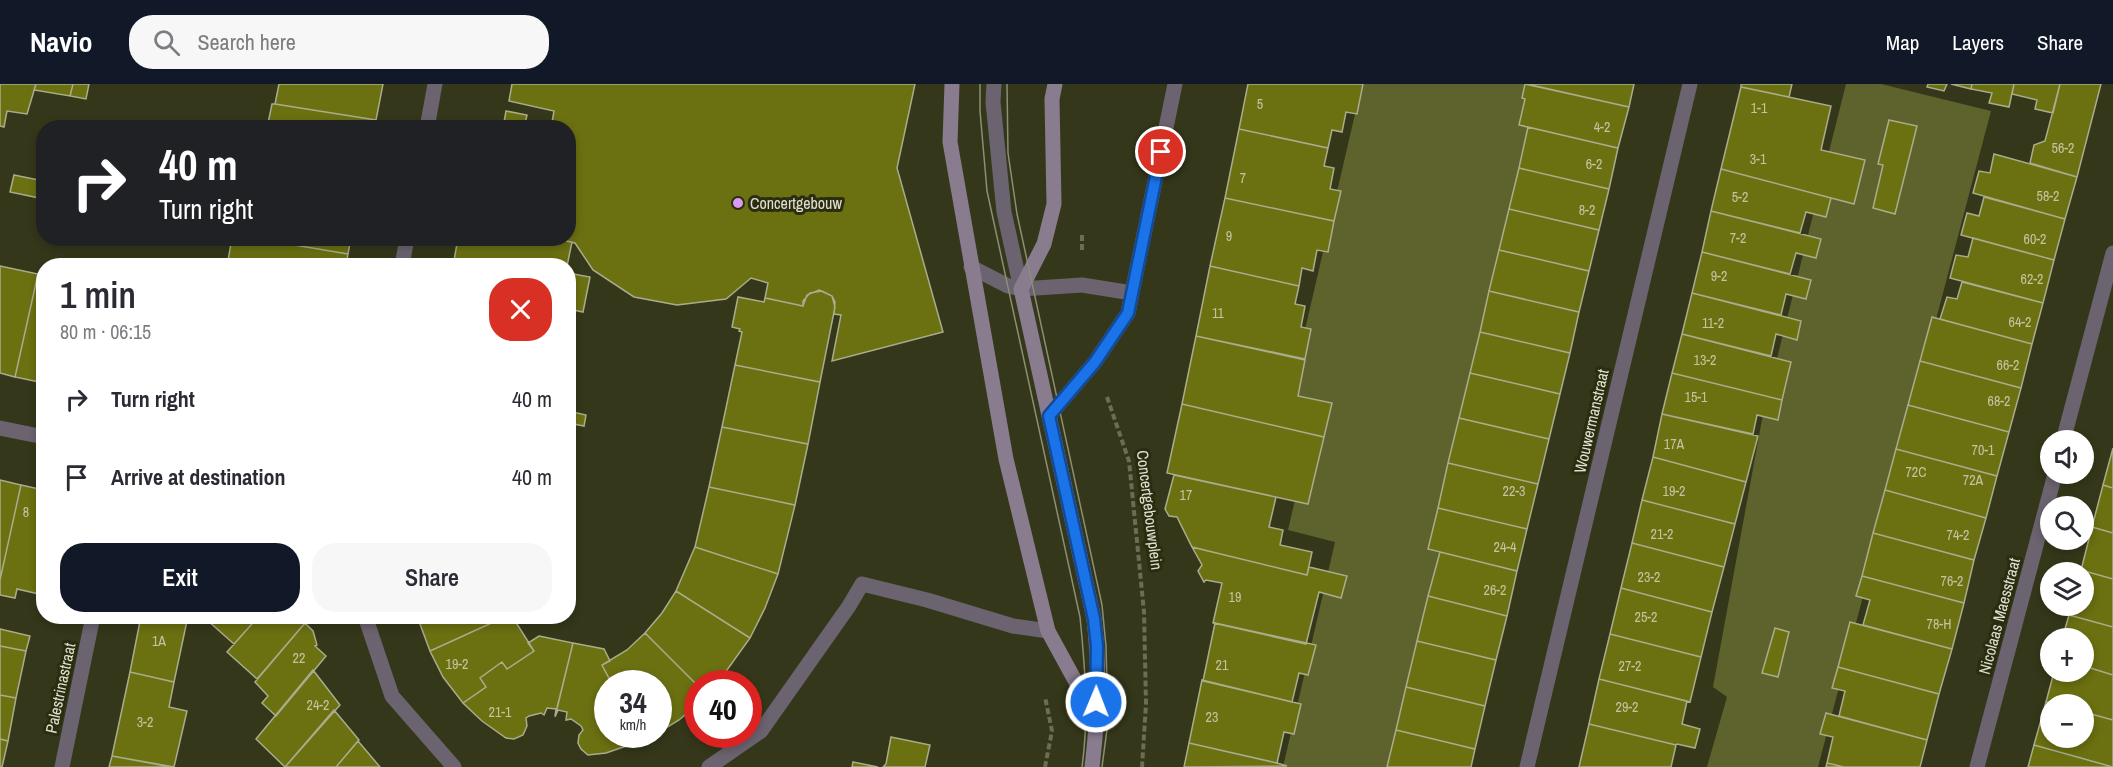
<!DOCTYPE html>
<html lang="en">
<head>
<meta charset="utf-8">
<style>
  body { margin:0; font-family:"Archivo Narrow",sans-serif; background:#f7f7f7; color:#2b2b33; height:100vh; display:flex; flex-direction:column; font-size:22px; white-space:nowrap }
  * { box-sizing:border-box; margin:0 }
  p { font-size:20px; color:#7c7c81 }
  .icon { flex:none; width:33px; height:33px; fill:none; stroke:currentColor; stroke-width:2; stroke-linecap:round; stroke-linejoin:round }
  .map { position:relative; flex:1; overflow:hidden }
  .details { position:absolute; left:36px; top:174px; width:540px; height:366px; display:flex; flex-direction:column; background:#fff; border-radius:24px; box-shadow:0 3px 9px #0003 }
  .details>* { flex:none }
  .guide { position:absolute; left:36px; top:36px; width:540px; height:126px; border-radius:24px; box-shadow:0 3px 9px #0003; background:#202124; color:#fff; overflow:hidden }
  .controls { position:absolute; left:2040px; top:346px; display:grid; gap:12px }
  .controls a { display:grid; place-items:center; width:54px; height:54px; border-radius:50%; background:#fff; box-shadow:0 3px 9px #0003; font-size:30px }
  .speed { position:absolute; left:594px; top:586px; display:flex; gap:12px; font-size:30px; font-weight:700; text-align:center }
  .speed>* { display:grid; place-content:center; width:78px; height:78px; border-radius:50%; background:#fff; box-shadow:0 3px 9px #0003; line-height:1 }
  .speed small { font-size:15px; font-weight:400 }
  .speed .limit { border:9px solid #d22; background:#fff; color:#111 }
  .pin { position:absolute; display:grid; place-items:center; width:51px; height:51px; color:#fff; margin:-26px; border:3px solid #fff; border-radius:50%; box-shadow:0 2px 6px #0007 }
  .me { position:absolute; width:66px; margin:-33px; rotate:1deg; stroke-linejoin:round; filter:drop-shadow(0 0 4px #0008) }
  .turn { display:flex; align-items:center; gap:21px; height:126px; padding:0 24px; font-size:27px }
  .turn .icon { width:78px; height:78px; stroke-width:2.5 }
  .turn b { display:block; font-size:42px; line-height:51px }
  .round { display:grid; place-items:center; flex:none; width:63px; height:63px; border-radius:24px; background:#f7f7f7 }
  .head { display:flex; align-items:center; justify-content:space-between; height:102px; padding:0 24px }
  h1 { font-size:36px; font-weight:600; line-height:45px }
  .button { display:flex; gap:12px; margin-top:auto; padding:12px 24px }
  .button a { flex:1; height:69px; border-radius:24px; background:#111827; color:#fff; font-size:24px; font-weight:600; line-height:69px; text-align:center }
  .button a+a { background:#f7f7f7; color:#2b2b33 }
  ul { padding:0; list-style:none }
  li { display:flex; align-items:center; gap:18px; height:78px; padding:0 24px }
  li div { flex:1 }
  li b { display:block; font-size:22px }
  li em { font-style:normal }
  header { display:flex; align-items:center; gap:36px; box-sizing:border-box; height:84px; padding:0 30px; background:#111827; color:#fff }
  header strong { font-size:28px }
  nav { display:flex; gap:33px; margin-inline-start:auto; font-size:21px }
  .search { width:420px; height:54px; background:#f7f7f7; display:flex; align-items:center; gap:15px; box-sizing:border-box; padding:0 21px; border-radius:24px; color:#7c7c81; font-size:22px }
  .map>svg:first-child { display:block }
  .green { fill:#5e622d }
  .building { fill:#6b7011; stroke:#a9ad8c; stroke-width:1.5 }
  .lines { fill:none; stroke-linecap:round; stroke-linejoin:round }
  .path { stroke:#6b6d54; stroke-width:4; stroke-dasharray:6 3; stroke-linecap:butt }
  .lane { stroke:#6b636f; stroke-width:15 }
  .street { stroke:#6b636f; stroke-width:15 }
  .secondary { stroke:#897c8f; stroke-width:15 }
  .tram { stroke:#8c8e77; stroke-width:1.5 }
  .route-casing { stroke:#114b97; stroke-width:15 }
  .route { stroke:#1a73e8; stroke-width:10 }
  .poi-dot { fill:#da9af6; stroke:#2b2d10; stroke-width:2 }
  .labels { text-anchor:middle; dominant-baseline:central; stroke-width:6; stroke-linejoin:round; paint-order:stroke }
  .number-label { font-size:14px; fill:#c2c5a0 }
  .poi-label { font-size:16px; fill:#dfe1d0; stroke:#2b2d10; text-anchor:start }
  .street-label { font-size:16px; fill:#dfe1d0; stroke:#2b2d10 }
</style>
</head>
<body>
<header>
<strong>Navio</strong>
<div class="search"><svg class="icon" aria-label="search" viewBox="0 0 24 24"><circle cx="10" cy="10" r="6"/><path d="M15 15l6 6"/></svg>Search here</div>
<nav><a>Map</a><a>Layers</a><a>Share</a></nav>
</header>
<div class="map">
<svg width="2113" height="683" viewBox="0 0 2113 683">
  <rect width="100%" height="100%" fill="#35371a"/>
  <path class="green" d="M 1362,0 L 1550,0 L 1393,683 L 1283,683 L 1335,458 L 1288,446 L 1305,373 L 1277,366 Z
    M 1846,0 L 1881,0 L 1991,27 L 1818,683 L 1707,683 L 1727,613 L 1713,603 L 1763,330 Z"/>
  <path class="building" d="M 0,0 L 36,0 L 27,30 L 7,27 L 4,43 L 0,42 Z
    M 36,0 L 73,0 L 70,12 L 34,6 Z
    M 73,0 L 89,0 L 86,15 L 70,12 Z
    M 279,0 L 383,0 L 376,36 L 275,20 Z
    M 512,0 L 915,0 L 897,84 L 943,248 L 832,277 L 841,231 L 834,230 L 835,218 L 832,212 L 822,207 L 810,209 L 803,217 L 803,222 L 765,214 L 768,199 L 751,194 L 726,215 L 677,221 L 634,213 L 593,186 L 575,159 L 554,154 L 568,154 L 568,44 L 551,44 L 554,27 L 509,17 Z
    M 1248,0 L 1363,0 L 1357,30 L 1346,28 L 1342,48 L 1332,46 L 1328,64 L 1239,45 Z
    M 1525,0 L 1629,23 L 1618,64 L 1519,41 L 1525,15 L 1522,14 Z
    M 1527,0 L 1634,0 L 1629,23 Z
    M 1741,0 L 1792,0 L 1789,13 L 1741,3 Z
    M 1928,0 L 1947,0 L 1944,7 L 1927,3 Z
    M 1951,0 L 1972,0 L 1971,5 Z
    M 1972,0 L 2014,0 L 2009,23 L 1989,19 L 1992,9 L 1971,5 Z
    M 2014,0 L 2060,0 L 2053,29 L 2035,25 L 2037,16 L 2012,10 Z
    M 2060,0 L 2101,0 L 2077,93 L 2030,79 L 2034,61 L 2045,57 Z
    M 1741,3 L 1831,22 L 1821,66 L 1865,76 L 1854,120 L 1721,85 Z
    M 272,20 L 275,20 L 376,36 L 374,44 L 267,44 Z
    M 506,27 L 527,31 L 524,44 L 503,44 Z
    M 1889,36 L 1917,42 L 1895,130 L 1873,124 L 1883,81 L 1878,80 Z
    M 1528,43 L 1618,64 L 1609,105 L 1519,84 Z
    M 1239,45 L 1328,64 L 1324,82 L 1334,84 L 1330,105 L 1341,107 L 1334,137 L 1225,114 Z
    M 1994,70 L 2077,93 L 2065,135 L 1973,109 L 1979,87 L 1990,89 Z
    M 1519,84 L 1609,105 L 1599,146 L 1509,125 Z
    M 1721,85 L 1831,114 L 1826,133 L 1806,128 L 1800,149 L 1711,127 Z
    M 14,91 L 44,97 L 44,115 L 10,108 Z
    M 1984,113 L 2065,135 L 2054,176 L 1961,151 L 1967,129 L 1979,132 Z
    M 1225,114 L 1334,137 L 1328,168 L 1317,166 L 1313,187 L 1302,184 L 1299,202 L 1210,182 Z
    M 1509,125 L 1599,146 L 1589,187 L 1499,166 Z
    M 1711,127 L 1821,155 L 1816,174 L 1796,169 L 1790,190 L 1702,168 Z
    M 232,154 L 253,154 L 348,170 L 346,182 L 227,182 Z
    M 253,154 L 351,154 L 348,170 Z
    M 458,154 L 554,154 L 572,158 L 567,182 L 453,182 Z
    M 1973,154 L 2054,176 L 2043,219 L 1950,194 L 1956,171 L 1968,173 Z
    M 1499,166 L 1589,187 L 1579,228 L 1489,207 Z
    M 1702,168 L 1811,196 L 1806,215 L 1786,210 L 1781,231 L 1692,209 Z
    M 0,182 L 38,190 L 15,293 L 0,289 Z
    M 1210,182 L 1299,202 L 1295,220 L 1305,222 L 1301,243 L 1311,245 L 1305,275 L 1196,252 Z
    M 568,189 L 590,193 L 583,228 L 573,226 L 568,247 Z
    M 38,190 L 44,191 L 44,299 L 15,293 Z
    M 1962,198 L 2043,219 L 2032,260 L 1940,235 L 1947,213 L 1957,215 Z
    M 819,206 L 832,212 L 835,223 L 820,298 L 735,281 L 742,248 L 739,247 L 740,245 L 732,243 L 738,213 L 764,218 L 765,214 L 803,222 L 807,211 Z
    M 1489,207 L 1579,228 L 1570,269 L 1480,248 Z
    M 1692,209 L 1801,237 L 1797,256 L 1776,250 L 1771,272 L 1682,250 Z
    M 1932,233 L 2032,260 L 2021,304 L 1920,277 Z
    M 1480,248 L 1570,269 L 1560,310 L 1470,289 Z
    M 1682,250 L 1791,278 L 1782,316 L 1672,289 Z
    M 1196,252 L 1305,276 L 1298,312 L 1332,319 L 1324,353 L 1182,320 Z
    M 1920,277 L 2021,304 L 2009,348 L 1908,321 Z
    M 735,281 L 820,298 L 808,360 L 722,343 Z
    M 1470,289 L 1560,310 L 1549,355 L 1459,334 Z
    M 1672,289 L 1782,316 L 1778,336 L 1757,331 L 1753,350 L 1662,330 Z
    M 1182,320 L 1324,353 L 1308,420 L 1167,389 Z
    M 1908,321 L 2009,348 L 1997,392 L 1896,365 Z
    M 568,327 L 586,331 L 584,342 L 568,339 Z
    M 1662,330 L 1758,352 L 1746,398 L 1653,373 Z
    M 1459,334 L 1549,355 L 1538,400 L 1448,379 Z
    M 722,343 L 808,360 L 795,421 L 709,403 Z
    M 2113,364 L 2113,404 L 2103,401 Z
    M 1896,365 L 1997,392 L 1986,434 L 1885,406 Z
    M 1653,373 L 1746,398 L 1735,440 L 1642,416 Z
    M 1448,379 L 1538,400 L 1527,445 L 1438,424 Z
    M 1174,391 L 1276,413 L 1269,443 L 1283,446 L 1280,461 L 1312,468 L 1307,491 L 1192,463 L 1177,433 L 1169,432 L 1165,425 Z
    M 0,396 L 21,401 L 0,496 Z
    M 21,401 L 44,406 L 44,489 L 39,510 L 17,505 L 15,514 L 0,511 L 0,496 Z
    M 2103,401 L 2113,404 L 2113,449 L 2092,443 Z
    M 709,403 L 795,421 L 778,490 L 695,463 Z
    M 1885,406 L 1986,434 L 1974,476 L 1873,449 Z
    M 1642,416 L 1735,440 L 1724,483 L 1632,459 Z
    M 1438,424 L 1527,445 L 1517,487 L 1428,465 Z
    M 2092,443 L 2113,449 L 2113,495 L 2081,486 Z
    M 1873,449 L 1974,476 L 1964,519 L 1862,492 Z
    M 1632,459 L 1724,483 L 1712,528 L 1621,504 Z
    M 695,463 L 778,490 L 765,524 L 750,554 L 676,507 Z
    M 1192,463 L 1307,491 L 1309,483 L 1347,492 L 1341,514 L 1319,508 L 1306,560 L 1213,539 L 1222,499 L 1206,496 L 1204,498 L 1198,487 L 1202,481 Z
    M 1440,468 L 1517,487 L 1507,532 L 1428,512 Z
    M 2081,486 L 2113,495 L 2113,543 L 2069,531 L 2071,522 L 2084,522 L 2084,489 L 2080,489 Z
    M 1862,492 L 1964,519 L 1952,565 L 1863,541 L 1870,516 L 1856,512 Z
    M 1621,504 L 1712,528 L 1701,573 L 1610,550 Z
    M 676,507 L 750,554 L 717,600 L 698,600 L 698,602 L 645,549 L 662,529 Z
    M 1428,512 L 1507,532 L 1496,576 L 1417,557 Z
    M 2069,531 L 2113,543 L 2113,591 L 2084,582 L 2084,555 L 2062,555 Z
    M 141,532 L 188,532 L 174,598 L 130,588 Z
    M 208,532 L 259,532 L 234,560 L 207,536 Z
    M 259,532 L 311,532 L 257,595 L 227,568 Z
    M 417,532 L 507,532 L 430,567 Z
    M 507,532 L 512,532 L 534,567 L 507,585 L 502,578 L 480,594 L 486,603 L 463,619 L 443,593 L 430,567 Z
    M 1850,538 L 1952,565 L 1939,610 L 1838,583 Z
    M 305,539 L 313,547 L 317,561 L 315,562 L 326,572 L 276,632 L 262,619 L 268,612 L 255,598 Z
    M 1215,539 L 1316,561 L 1308,591 L 1299,589 L 1292,618 L 1203,597 Z
    M 1775,544 L 1789,548 L 1778,593 L 1762,589 Z
    M 0,545 L 30,552 L 26,567 L 0,562 Z
    M 645,549 L 698,602 L 698,620 L 679,636 L 658,649 L 658,600 L 612,600 L 602,581 L 627,566 Z
    M 1610,550 L 1701,573 L 1690,618 L 1599,595 Z
    M 539,552 L 573,559 L 555,632 L 556,625 L 547,624 L 544,631 L 541,629 L 529,632 L 526,634 L 527,642 L 523,651 L 514,655 L 506,654 L 482,637 L 463,619 L 486,603 L 480,594 L 502,578 L 507,585 L 534,567 L 528,559 Z
    M 1417,557 L 1496,576 L 1485,622 L 1406,603 Z
    M 573,559 L 604,565 L 610,577 L 602,581 L 612,600 L 608,600 L 608,651 L 641,651 L 644,657 L 642,659 L 641,657 L 606,669 L 588,671 L 581,665 L 578,659 L 579,651 L 583,646 L 581,642 L 571,635 L 566,636 L 567,628 L 558,626 L 555,633 Z
    M 0,562 L 26,567 L 16,614 L 0,611 Z
    M 2084,582 L 2113,591 L 2113,636 L 2084,628 L 2084,621 L 2057,621 L 2046,618 L 2054,588 L 2084,588 Z
    M 1838,583 L 1939,610 L 1927,656 L 1839,632 L 1845,607 L 1832,604 Z
    M 313,586 L 340,621 L 285,683 L 256,655 Z
    M 130,588 L 174,598 L 169,623 L 187,627 L 174,683 L 112,672 Z
    M 1599,595 L 1687,617 L 1682,640 L 1700,645 L 1695,664 L 1677,660 L 1676,661 L 1589,640 Z
    M 1202,596 L 1301,620 L 1294,650 L 1284,648 L 1277,679 L 1189,659 Z
    M 1406,603 L 1485,622 L 1475,665 L 1396,646 Z
    M 0,611 L 16,614 L 8,657 L 0,655 Z
    M 2046,618 L 2057,621 L 2050,621 L 2050,654 L 2084,654 L 2084,628 L 2113,636 L 2113,683 L 2034,661 Z
    M 334,626 L 359,656 L 336,683 L 285,683 Z
    M 1826,629 L 1927,656 L 1920,683 L 1844,683 L 1827,679 L 1833,653 L 1820,650 Z
    M 1589,640 L 1676,661 L 1671,683 L 1579,683 Z
    M 1396,646 L 1475,665 L 1471,683 L 1387,683 Z
    M 641,651 L 655,651 L 644,657 Z
    M 891,653 L 930,661 L 925,683 L 883,683 L 886,680 Z
    M 0,655 L 8,657 L 2,683 L 0,683 Z
    M 358,657 L 380,683 L 336,683 Z
    M 1189,659 L 1277,679 L 1287,682 L 1184,683 Z
    M 2034,661 L 2113,683 L 2028,683 Z
    M 112,672 L 171,683 L 109,683 Z
    M 853,678 L 878,683 L 852,683 Z
    M 1827,679 L 1844,683 L 1826,683 Z"/>
  <g class="lines">
    <path class="path" d="M 1082,151 L 1082,168
      M 1107,313 L 1129,377 L 1144,528 L 1146,620 L 1142,683
      M 1045,683 L 1052,647 L 1045,613"/>
    <path class="lane" d="M 994,0 L 993,18 L 1004,128 L 1021,205
      M 971,183 L 1008,202 L 1021,205 L 1082,201 L 1132,209 L 1175,0
      M 1049,332 L 1095,278 L 1128,229 L 1132,209"/>
    <path class="street" d="M 427,44 L 435,0
      M 402,182 L 407,154
      M 0,344 L 44,353
      M 2063,357 L 2113,169
      M 365,532 L 392,612 L 454,683
      M 62,683 L 93,532
      M 709,683 L 761,647 L 849,522 L 862,500 L 927,516 L 1013,542 L 1048,547
      M 1527,683 L 1690,0
      M 1977,683 L 2055,390"/>
    <path class="secondary" d="M 952,0 L 950,58 L 1006,375 L 1048,547 L 1095,633
      M 1055,0 L 1052,15 L 1054,120 L 1044,160 L 1021,205 L 1094,535 C 1100,584 1098,634 1092,683"/>
    <path class="tram" d="M 980,0 L 980,27 L 987,107 L 1080,533 C 1085,583 1089,633 1082,683
      M 1007,0 L 1008,69 L 1017,130 L 1102,521 L 1106,562 L 1108,638 L 1102,683"/>
  </g>
  <g class="lines">
    <defs>
      <path id="route" d="M 1096,618 L 1097,562 L 1094,535 L 1049,332 L 1095,278 L 1128,229 L 1161,68"/>
    </defs>
    <use href="#route" class="route-casing"/>
    <use href="#route" class="route"/>
  </g>
  <circle class="poi-dot" cx="738" cy="119" r="6"/>
  <g class="labels">
    <g class="number-label">
      <text x="1260" y="20">5</text>
      <text x="1759" y="24">1-1</text>
      <text x="1602" y="43">4-2</text>
      <text x="2063" y="64">56-2</text>
      <text x="1758" y="75">3-1</text>
      <text x="1594" y="80">6-2</text>
      <text x="1243" y="94">7</text>
      <text x="2048" y="112">58-2</text>
      <text x="1740" y="113">5-2</text>
      <text x="1587" y="126">8-2</text>
      <text x="1229" y="152">9</text>
      <text x="1738" y="154">7-2</text>
      <text x="2035" y="155">60-2</text>
      <text x="1719" y="192">9-2</text>
      <text x="2032" y="195">62-2</text>
      <text x="1218" y="229">11</text>
      <text x="2020" y="238">64-2</text>
      <text x="1713" y="239">11-2</text>
      <text x="1705" y="276">13-2</text>
      <text x="2008" y="281">66-2</text>
      <text x="1696" y="313">15-1</text>
      <text x="1999" y="317">68-2</text>
      <text x="1674" y="360">17A</text>
      <text x="1983" y="366">70-1</text>
      <text x="1916" y="388">72C</text>
      <text x="1973" y="396">72A</text>
      <text x="1514" y="407">22-3</text>
      <text x="1674" y="407">19-2</text>
      <text x="1186" y="411">17</text>
      <text x="26" y="428">8</text>
      <text x="1662" y="450">21-2</text>
      <text x="1958" y="451">74-2</text>
      <text x="1505" y="463">24-4</text>
      <text x="1649" y="493">23-2</text>
      <text x="1952" y="497">76-2</text>
      <text x="1495" y="506">26-2</text>
      <text x="1235" y="513">19</text>
      <text x="1646" y="533">25-2</text>
      <text x="1939" y="540">78-H</text>
      <text x="159" y="557">1A</text>
      <text x="299" y="574">22</text>
      <text x="457" y="580">19-2</text>
      <text x="1222" y="581">21</text>
      <text x="1630" y="582">27-2</text>
      <text x="318" y="621">24-2</text>
      <text x="1627" y="623">29-2</text>
      <text x="500" y="628">21-1</text>
      <text x="1212" y="633">23</text>
      <text x="145" y="638">3-2</text>
    </g>
    <g class="poi-label">
      <text x="750" y="119">Concertgebouw</text>
    </g>
    <g class="street-label">
      <text transform="translate(1591 337) rotate(-77)">Wouwermanstraat</text>
      <text transform="translate(1150 426) rotate(83)">Concertgebouwplein</text>
      <text transform="translate(1999 532) rotate(-75)">Nicolaas Maesstraat</text>
      <text transform="translate(60 604) rotate(-78)">Palestrinastraat</text>
    </g>
  </g>
</svg>
<div class="controls">
<a><svg class="icon" aria-label="sound" viewBox="0 0 24 24"><path d="M4 9h4l5-4v14l-5-4H4zM17 9q2 3 0 6"/></svg></a>
<a><svg class="icon" aria-label="search" viewBox="0 0 24 24"><circle cx="10" cy="10" r="6"/><path d="M15 15l6 6"/></svg></a>
<a><svg class="icon" aria-label="layers" viewBox="0 0 24 24"><path d="M12 4l9 5-9 5-9-5zM3 14l9 5 9-5"/></svg></a>
<a>+</a>
<a>−</a>
</div>
<div class="speed"><div>34<small>km/h</small></div><div class="limit">40</div></div>
<div class="pin" style="left:1161px;top:68px;background:#d93025"><svg class="icon" aria-label="arrive" viewBox="0 0 24 24"><path d="M6 21V4h12l-3 4 3 4H6"/></svg></div>
<svg class="me" style="left:1096px;top:618px" viewBox="-20 -20 40 40"><circle r="17" fill="#1a73e8" stroke="#fff" stroke-width="3"/><path d="M0-11L8 9 0 5-8 9z" fill="#fff"/></svg>
<div class="guide">
<div class="turn"><svg class="icon" aria-label="right" viewBox="0 0 24 24"><path d="M7 20v-9h11M14 6l5 5-5 5"/></svg><div><b>40 m</b>Turn right</div></div>
</div>
<section class="details">
<div class="head"><div><h1>1 min</h1><p>80 m · 06:15</p></div><a class="round" style="background:#d93025;color:#fff"><svg class="icon" aria-label="close" viewBox="0 0 24 24"><path d="M6 6l12 12M18 6L6 18"/></svg></a></div>
<ul>
<li><svg class="icon" aria-label="right" viewBox="0 0 24 24"><path d="M7 20v-9h11M14 6l5 5-5 5"/></svg><div><b>Turn right</b></div><em>40 m</em></li>
<li><svg class="icon" aria-label="arrive" viewBox="0 0 24 24"><path d="M6 21V4h12l-3 4 3 4H6"/></svg><div><b>Arrive at destination</b></div><em>40 m</em></li>
</ul>
<div class="button"><a>Exit</a><a>Share</a></div>
</section>
</div>
</body>
</html>
